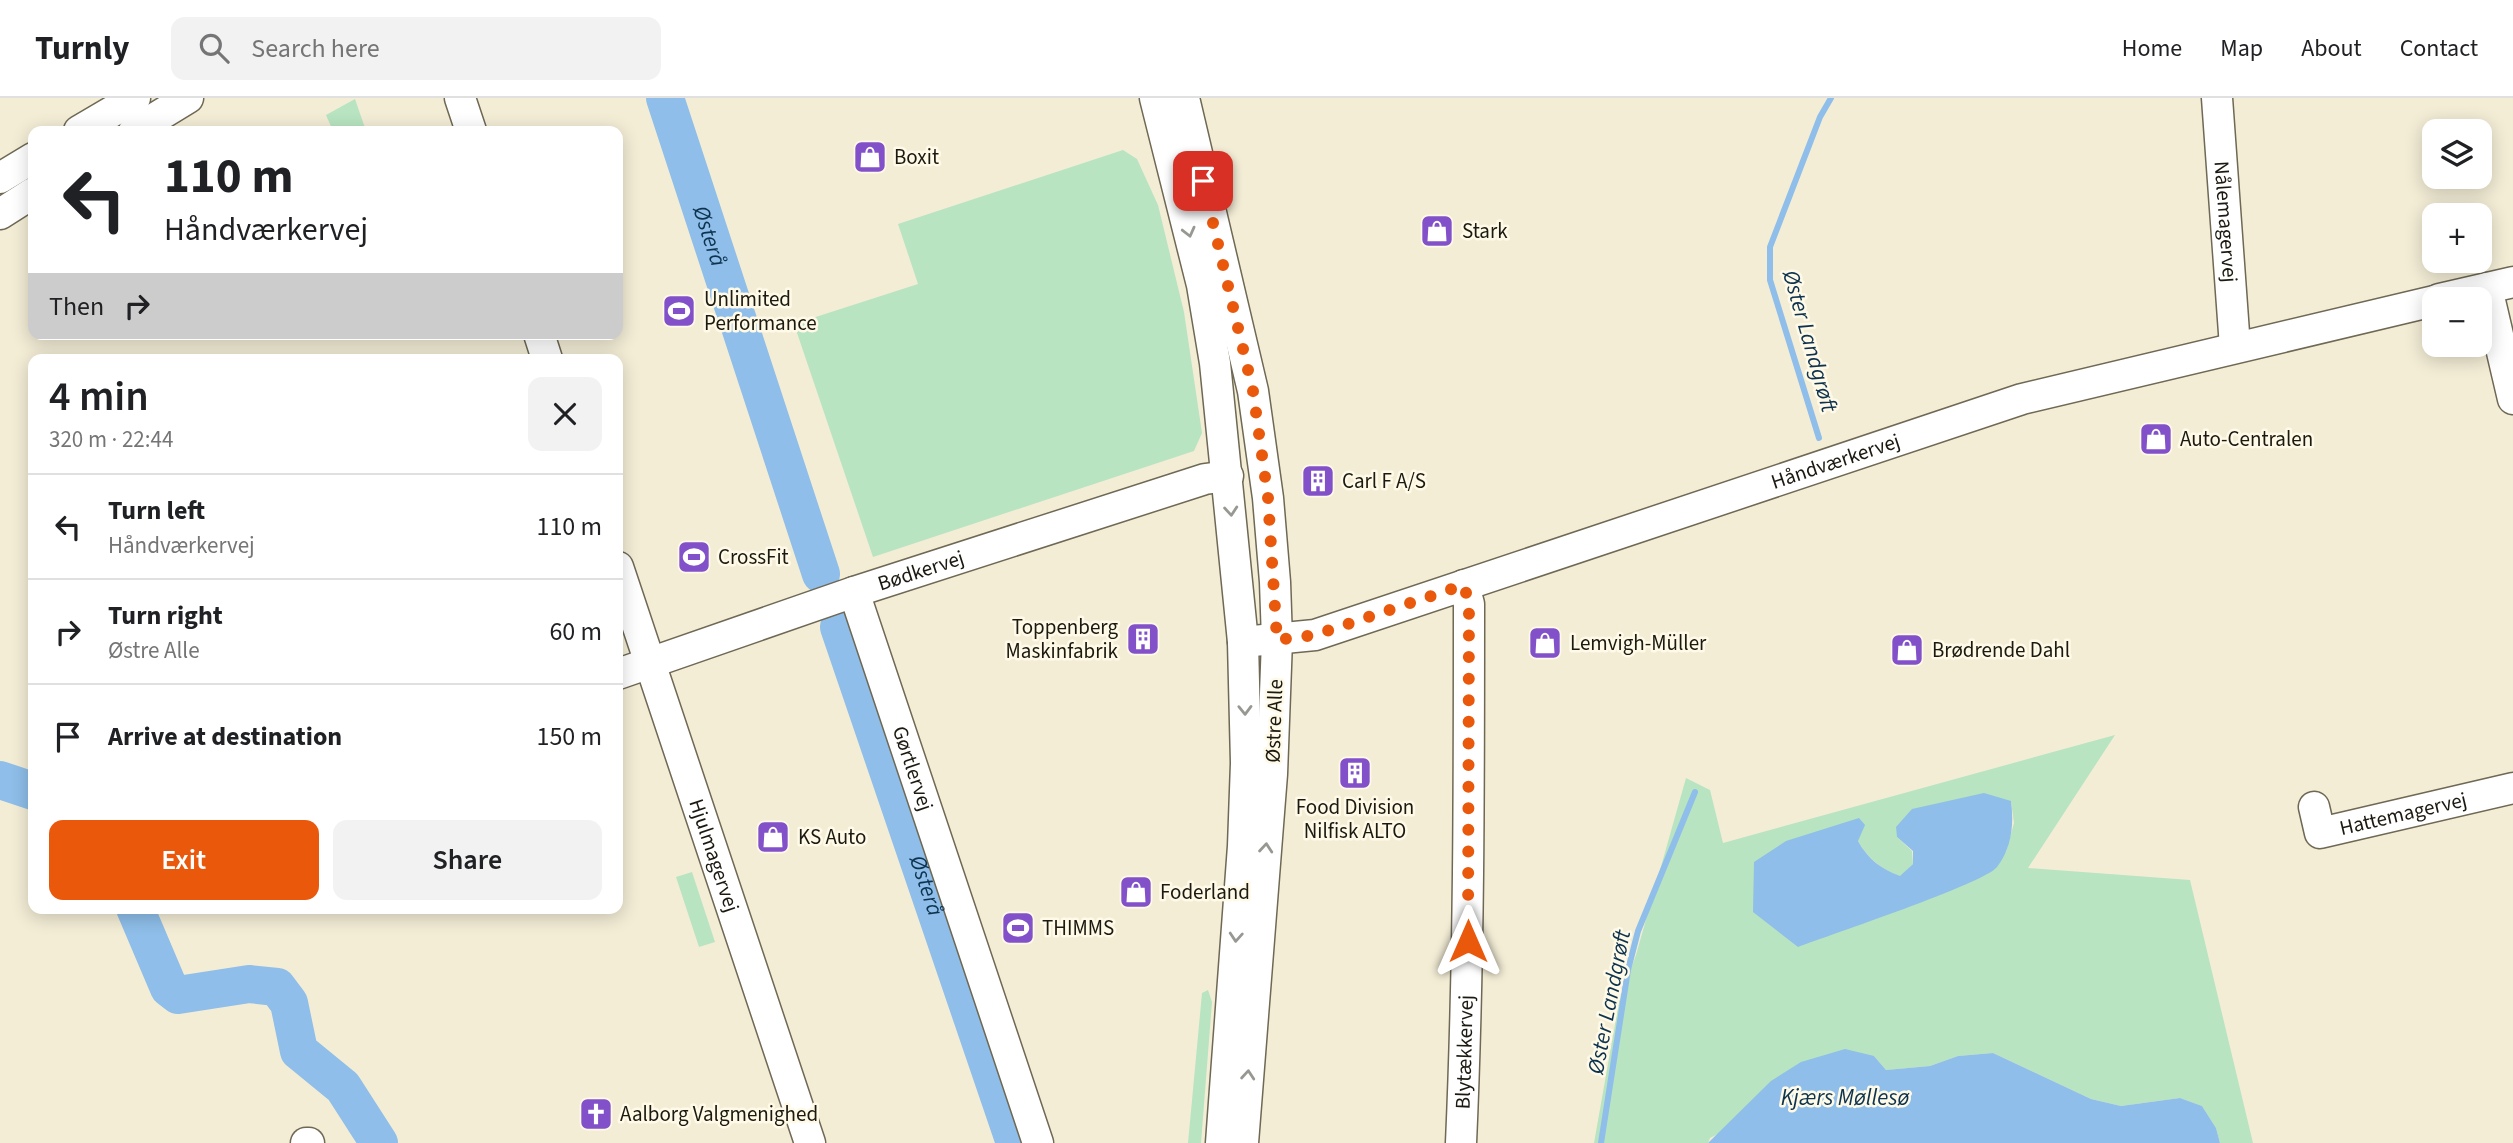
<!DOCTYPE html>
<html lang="en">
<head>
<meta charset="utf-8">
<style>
  body { margin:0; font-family:"Source Sans 3",sans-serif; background:#f2f2f2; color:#202124; height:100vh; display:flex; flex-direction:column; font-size:26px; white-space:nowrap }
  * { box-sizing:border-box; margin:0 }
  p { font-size:23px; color:#757577 }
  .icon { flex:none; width:38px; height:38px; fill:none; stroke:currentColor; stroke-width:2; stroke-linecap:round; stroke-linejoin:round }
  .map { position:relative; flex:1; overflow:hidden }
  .drawer { position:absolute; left:28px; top:256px; width:595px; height:560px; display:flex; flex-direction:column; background:#fff; border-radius:14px; box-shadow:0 4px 18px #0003 }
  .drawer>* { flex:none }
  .guide { position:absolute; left:28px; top:28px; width:595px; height:214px; border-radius:14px; box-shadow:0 4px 18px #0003; background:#fff; color:#202124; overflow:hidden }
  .buttons { position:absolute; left:2422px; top:21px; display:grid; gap:14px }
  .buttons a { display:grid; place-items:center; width:70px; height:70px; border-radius:14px; background:#fff; box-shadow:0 4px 18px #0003; font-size:35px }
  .pin { position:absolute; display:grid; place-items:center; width:60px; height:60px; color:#fff; margin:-30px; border-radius:14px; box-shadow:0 4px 10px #0006 }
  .me { position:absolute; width:77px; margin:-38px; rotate:0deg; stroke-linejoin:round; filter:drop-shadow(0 0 5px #0008) }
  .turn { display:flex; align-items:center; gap:24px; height:147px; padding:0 21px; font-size:32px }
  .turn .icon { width:91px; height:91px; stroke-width:2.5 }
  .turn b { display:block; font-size:49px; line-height:60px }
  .then { display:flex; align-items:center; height:66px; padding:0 21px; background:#0003; gap:14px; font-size:26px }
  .round { display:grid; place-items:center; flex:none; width:74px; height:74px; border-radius:14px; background:#f2f2f2 }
  .overview { display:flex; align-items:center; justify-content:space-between; height:119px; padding:0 21px }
  h1 { font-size:42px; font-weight:600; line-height:52px }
  .action { display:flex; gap:14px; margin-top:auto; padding:14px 21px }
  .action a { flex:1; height:80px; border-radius:14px; background:#ea580c; color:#fff; font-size:28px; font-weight:600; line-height:80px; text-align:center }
  .action a+a { background:#f2f2f2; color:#202124 }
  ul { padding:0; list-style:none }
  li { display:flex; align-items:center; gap:21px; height:105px; padding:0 21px; border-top:2px solid #e0e0e0 }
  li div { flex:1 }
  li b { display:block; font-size:26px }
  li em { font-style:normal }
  header { display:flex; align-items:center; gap:42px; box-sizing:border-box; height:98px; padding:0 35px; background:#fff; border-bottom:2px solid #e0e0e0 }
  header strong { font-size:33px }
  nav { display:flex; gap:38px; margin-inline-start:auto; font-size:24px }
  .search { width:490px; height:63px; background:#f2f2f2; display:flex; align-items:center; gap:18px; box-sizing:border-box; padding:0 24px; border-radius:14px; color:#757577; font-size:26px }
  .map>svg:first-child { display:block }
  .green { fill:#b8e4c1; fill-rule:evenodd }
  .water { fill:#8ebee9 }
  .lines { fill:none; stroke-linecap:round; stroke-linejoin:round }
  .stream { stroke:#8ebee9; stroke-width:6 }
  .river { stroke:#8ebee9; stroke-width:38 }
  .minor-casing { stroke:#6e6854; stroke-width:33 }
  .minor { stroke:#fff; stroke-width:30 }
  .oneway { stroke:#989893 }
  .route { stroke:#ea580c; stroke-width:12; stroke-dasharray:0 21.6 }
  .labels { text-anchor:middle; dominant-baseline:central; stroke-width:5; stroke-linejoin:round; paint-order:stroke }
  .poi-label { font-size:21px; fill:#1b1910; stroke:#fffae7; text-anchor:start }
  .street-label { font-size:21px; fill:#1b1910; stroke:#fffae7 }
  .water-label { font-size:23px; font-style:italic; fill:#0e334f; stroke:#fffae7 }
</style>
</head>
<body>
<header>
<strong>Turnly</strong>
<div class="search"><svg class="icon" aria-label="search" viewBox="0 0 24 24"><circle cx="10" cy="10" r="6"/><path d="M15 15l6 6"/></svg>Search here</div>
<nav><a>Home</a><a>Map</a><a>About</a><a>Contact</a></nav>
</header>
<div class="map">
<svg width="2513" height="1045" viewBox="0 0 2513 1045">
  <rect width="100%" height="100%" fill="#f3edd6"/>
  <path class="green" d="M 355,1 L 366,33 L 333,33 L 326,17 Z
    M 1123,52 L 1137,61 L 1158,107 L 1184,214 L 1202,335 L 1194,353 L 873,459 L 794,226 L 918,186 L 898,126 Z
    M 2115,637 L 2028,770 L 2190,782 L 2253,1045 L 2220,1045 L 2216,1030 L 2202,1008 L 2180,1000 L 2121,1008 L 2091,1001 L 1993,955 L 1958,958 L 1930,968 L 1886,972 L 1874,958 L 1710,1040 L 1708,1045 L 1594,1045 L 1619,904 L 1636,857 L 1686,680 L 1710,692 L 1723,745 ZM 2011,703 L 2014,725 L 2006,754 L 1753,814 L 1858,743 C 1868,761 1881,770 1900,779 L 1913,766 L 1912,753 L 1897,739 Z
    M 692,774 L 715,844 L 699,849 L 676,779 Z
    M 1208,892 L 1212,904 L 1201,1045 L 1188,1045 L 1202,895 Z"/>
  <path class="water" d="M 1984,695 L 2011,703 C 2014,726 2012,750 1997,769 C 1985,785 1827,838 1798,849 L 1753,814 L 1754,764 L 1786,743 L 1859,720 L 1865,727 L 1858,743 C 1868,761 1881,771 1900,778 L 1913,766 L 1913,753 L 1897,739 L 1896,729 L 1912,711 Z
    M 1845,951 L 1874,958 L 1886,972 L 1930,968 L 1958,958 L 1993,955 L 2091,1001 L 2121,1008 L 2180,1000 L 2202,1008 L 2216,1030 L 2220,1045 L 1708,1045 L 1771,983 L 1801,964 Z"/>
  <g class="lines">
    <path class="stream" d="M 1819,340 L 1770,182 L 1770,149 L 1820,19 L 1831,0
      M 1601,1045 L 1628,872 L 1638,833 L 1695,694"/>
    <g class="river">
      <path id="s1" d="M 665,0 L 821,476"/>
      <path id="s2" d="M 839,529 L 1015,1045"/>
      <path d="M 0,682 L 33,693"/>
      <path d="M 135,810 L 169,890 L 178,897 L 249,886 L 277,889 L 289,905 L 299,953 L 343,989 L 379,1045"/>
    </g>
    <defs>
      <g id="minor">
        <path d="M 460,0 L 471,33"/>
        <path d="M 1155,0 L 1202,187 L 1215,265 L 1243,544 L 1246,665 L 1243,748 L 1221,1045"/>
        <path d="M 1184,0 L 1253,293 L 1268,400 L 1275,484 L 1277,542 L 1272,676 L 1243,1045"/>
        <path id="s3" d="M 2217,0 L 2235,249"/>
        <path d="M 79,33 L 135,0"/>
        <path d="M 134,33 L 188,0"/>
        <path d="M 0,80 L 33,60"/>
        <path d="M 0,116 L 33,95"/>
        <path d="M 2487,190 L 2513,301"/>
        <path d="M 2439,201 L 2513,184"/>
        <path d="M 539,236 L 547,261"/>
        <path id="s4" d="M 618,469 L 810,1045"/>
        <path id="s5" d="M 854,494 L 1038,1045"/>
        <path id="s6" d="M 1243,544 L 1315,537 L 2022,301 L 2434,203"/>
        <path id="s7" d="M 618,576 L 854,494 L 1205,381 L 1228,378"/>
        <path id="s8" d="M 2314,709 L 2320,735 L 2513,690"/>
        <path d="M 306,1045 L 309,1045"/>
        <path id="s9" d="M 1461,1045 C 1469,865 1469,685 1469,506 L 1464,487"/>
      </g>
    </defs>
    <use href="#minor" class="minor-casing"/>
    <use href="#minor" class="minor"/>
  </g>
  <defs><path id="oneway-chevron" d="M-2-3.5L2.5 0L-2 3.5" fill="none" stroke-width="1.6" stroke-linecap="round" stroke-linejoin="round" transform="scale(1.75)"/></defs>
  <g class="oneway">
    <use href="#oneway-chevron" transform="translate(1189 134) rotate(76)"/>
    <use href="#oneway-chevron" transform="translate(1231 413) rotate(85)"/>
    <use href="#oneway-chevron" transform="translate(1245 612) rotate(89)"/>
    <use href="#oneway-chevron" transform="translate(1266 750) rotate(-85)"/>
    <use href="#oneway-chevron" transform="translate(1236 839) rotate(94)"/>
    <use href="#oneway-chevron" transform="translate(1248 977) rotate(-85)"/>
  </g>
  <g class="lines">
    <path class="route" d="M 1203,83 L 1253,293 L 1268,400 L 1277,542 L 1315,537 L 1464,487 L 1469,506 L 1468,843"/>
  </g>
  <defs>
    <symbol id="shop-square" viewBox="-11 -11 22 22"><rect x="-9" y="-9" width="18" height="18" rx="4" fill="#8251c9" stroke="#fffae7"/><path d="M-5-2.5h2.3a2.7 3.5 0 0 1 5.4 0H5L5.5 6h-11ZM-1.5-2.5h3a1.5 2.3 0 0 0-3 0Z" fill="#fff"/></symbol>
    <symbol id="stadium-square" viewBox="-11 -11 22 22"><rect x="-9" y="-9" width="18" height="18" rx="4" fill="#8251c9" stroke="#fffae7"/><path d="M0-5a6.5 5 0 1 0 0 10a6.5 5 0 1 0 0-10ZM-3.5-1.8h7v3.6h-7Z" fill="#fff"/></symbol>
    <symbol id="building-square" viewBox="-11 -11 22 22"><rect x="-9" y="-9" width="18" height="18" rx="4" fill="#8251c9" stroke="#fffae7"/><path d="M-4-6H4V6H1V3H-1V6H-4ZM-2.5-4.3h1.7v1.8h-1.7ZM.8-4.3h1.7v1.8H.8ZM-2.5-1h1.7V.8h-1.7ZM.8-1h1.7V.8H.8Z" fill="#fff"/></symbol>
    <symbol id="church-square" viewBox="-11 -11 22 22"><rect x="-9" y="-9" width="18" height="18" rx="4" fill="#8251c9" stroke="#fffae7"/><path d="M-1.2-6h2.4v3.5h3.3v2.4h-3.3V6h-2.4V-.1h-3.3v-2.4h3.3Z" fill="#fff"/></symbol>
  </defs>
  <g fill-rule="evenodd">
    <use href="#shop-square" x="851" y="40" width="38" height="38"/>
    <use href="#shop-square" x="1418" y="114" width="38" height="38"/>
    <use href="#stadium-square" x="660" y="194" width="38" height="38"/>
    <use href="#shop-square" x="2137" y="322" width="38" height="38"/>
    <use href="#building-square" x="1299" y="364" width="38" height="38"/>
    <use href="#stadium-square" x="675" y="440" width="38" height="38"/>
    <use href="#building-square" x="1124" y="522" width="38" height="38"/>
    <use href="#shop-square" x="1526" y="526" width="38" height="38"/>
    <use href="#shop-square" x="1888" y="533" width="38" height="38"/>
    <use href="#building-square" x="1336" y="656" width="38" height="38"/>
    <use href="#shop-square" x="754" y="720" width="38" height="38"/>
    <use href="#shop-square" x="1117" y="775" width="38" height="38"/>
    <use href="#stadium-square" x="999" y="811" width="38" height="38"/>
    <use href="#church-square" x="577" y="997" width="38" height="38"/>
  </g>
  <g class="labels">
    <g class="poi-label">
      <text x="894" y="59">Boxit</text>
      <text x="1462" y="133">Stark</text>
      <text x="704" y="201">Unlimited<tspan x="704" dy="24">Performance</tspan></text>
      <text x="2180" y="341">Auto-Centralen</text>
      <text x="1342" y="383">Carl F A/S</text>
      <text x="718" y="459">CrossFit</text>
      <text x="1118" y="529" text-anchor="end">Toppenberg<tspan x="1118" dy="24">Maskinfabrik</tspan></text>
      <text x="1570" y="545">Lemvigh-Müller</text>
      <text x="1932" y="552">Brødrende Dahl</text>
      <text x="1355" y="709" text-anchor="middle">Food Division<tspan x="1355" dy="24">Nilfisk ALTO</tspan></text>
      <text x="798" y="739">KS Auto</text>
      <text x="1160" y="794">Foderland</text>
      <text x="1042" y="830">THIMMS</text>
      <text x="620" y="1016">Aalborg Valgmenighed</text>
    </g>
    <g class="street-label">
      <text stroke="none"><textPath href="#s3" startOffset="124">Nålemagervej</textPath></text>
      <text stroke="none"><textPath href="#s6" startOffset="621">Håndværkervej</textPath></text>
      <text stroke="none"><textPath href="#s7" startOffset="320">Bødkervej</textPath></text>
      <text transform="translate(1274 623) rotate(-88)">Østre Alle</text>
      <text stroke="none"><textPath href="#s5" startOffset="186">Gørtlervej</textPath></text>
      <text stroke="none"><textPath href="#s8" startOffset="112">Hattemagervej</textPath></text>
      <text stroke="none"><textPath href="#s4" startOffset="304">Hjulmagervej</textPath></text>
      <text stroke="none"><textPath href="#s9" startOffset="91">Blytækkervej</textPath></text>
    </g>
    <g class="water-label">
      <text stroke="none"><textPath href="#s1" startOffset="145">Østerå</textPath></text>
      <text transform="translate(1810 243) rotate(74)">Øster Landgrøft</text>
      <text stroke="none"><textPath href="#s2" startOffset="273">Østerå</textPath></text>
      <text transform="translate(1609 904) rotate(-79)">Øster Landgrøft</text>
      <text x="1845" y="999">Kjærs Møllesø</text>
    </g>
  </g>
</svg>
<div class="buttons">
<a><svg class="icon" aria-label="layers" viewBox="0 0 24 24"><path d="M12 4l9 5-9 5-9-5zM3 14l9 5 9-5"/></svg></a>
<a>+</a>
<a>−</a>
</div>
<div class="pin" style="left:1203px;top:83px;background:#d93025"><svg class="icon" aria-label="arrive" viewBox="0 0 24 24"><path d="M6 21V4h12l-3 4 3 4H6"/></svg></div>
<svg class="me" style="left:1468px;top:843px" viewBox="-20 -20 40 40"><path d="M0-17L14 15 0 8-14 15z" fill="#ea580c" stroke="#fff" stroke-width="4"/></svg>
<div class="guide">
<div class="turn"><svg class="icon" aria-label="left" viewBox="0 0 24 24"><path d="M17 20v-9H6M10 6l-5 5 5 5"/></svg><div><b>110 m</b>Håndværkervej</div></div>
<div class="then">Then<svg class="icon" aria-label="right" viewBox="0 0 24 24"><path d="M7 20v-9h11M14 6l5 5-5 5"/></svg></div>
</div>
<section class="drawer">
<div class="overview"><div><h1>4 min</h1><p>320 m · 22:44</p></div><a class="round"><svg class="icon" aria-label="close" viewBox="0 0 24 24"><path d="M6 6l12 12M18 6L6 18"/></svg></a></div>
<ul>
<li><svg class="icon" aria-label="left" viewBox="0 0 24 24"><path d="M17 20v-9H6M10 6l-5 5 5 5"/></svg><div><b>Turn left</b><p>Håndværkervej</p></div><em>110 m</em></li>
<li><svg class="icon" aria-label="right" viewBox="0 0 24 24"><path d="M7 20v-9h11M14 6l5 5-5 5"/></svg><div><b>Turn right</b><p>Østre Alle</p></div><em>60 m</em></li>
<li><svg class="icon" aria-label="arrive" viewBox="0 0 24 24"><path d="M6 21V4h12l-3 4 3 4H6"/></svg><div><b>Arrive at destination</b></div><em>150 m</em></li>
</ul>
<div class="action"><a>Exit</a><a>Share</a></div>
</section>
</div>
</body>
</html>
